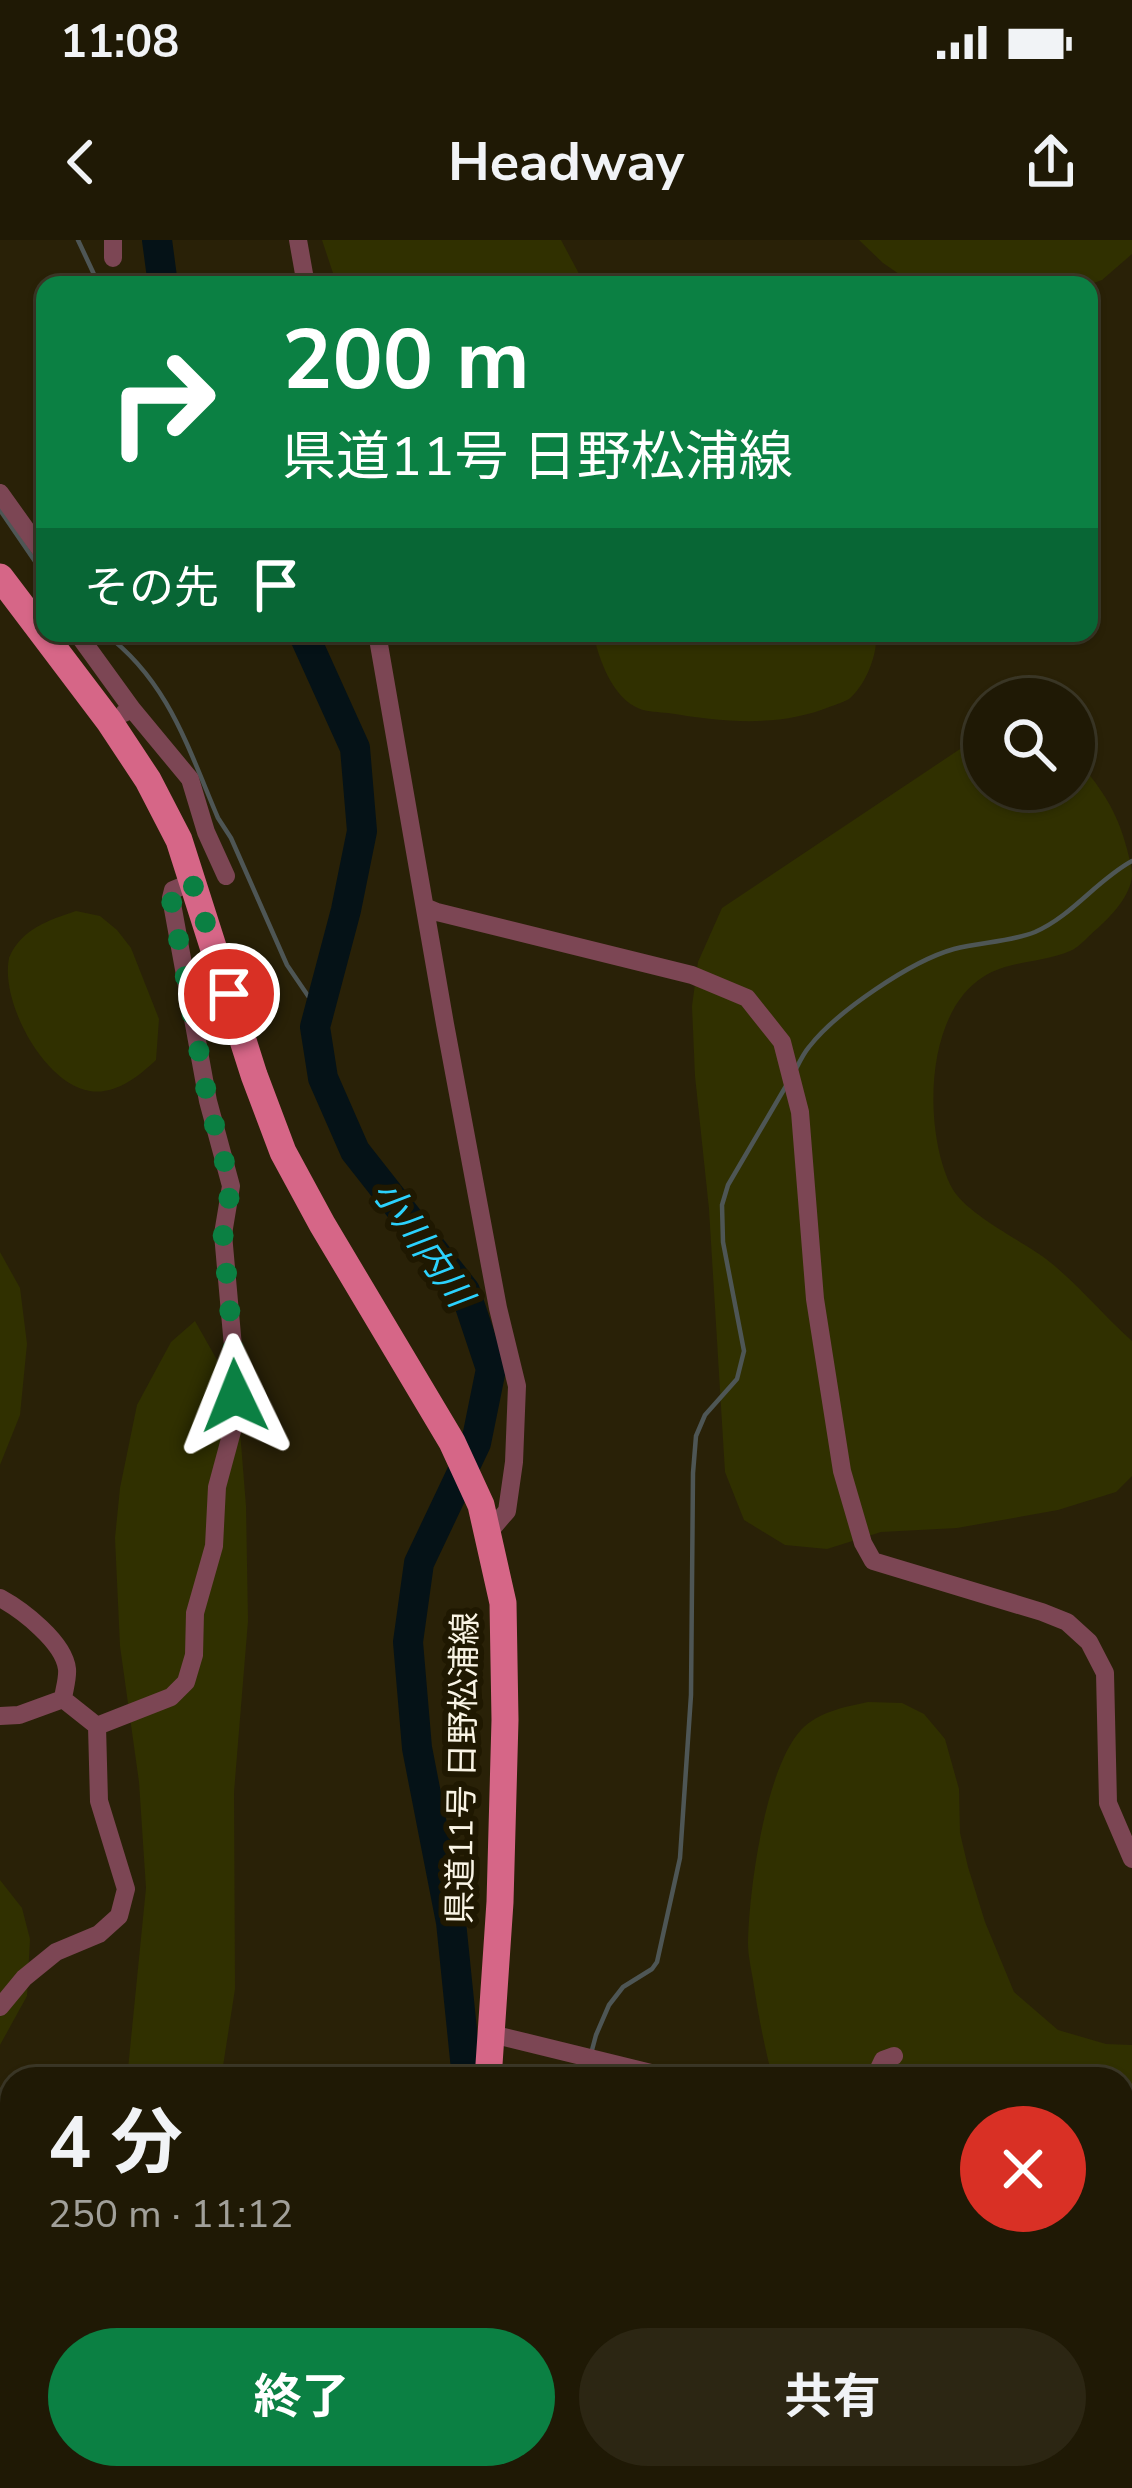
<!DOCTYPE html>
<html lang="ja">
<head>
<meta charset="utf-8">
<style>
  body { margin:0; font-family:"Nunito Sans","Noto Sans JP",sans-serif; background:#2c2613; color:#f1f3f6; height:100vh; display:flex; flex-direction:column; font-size:45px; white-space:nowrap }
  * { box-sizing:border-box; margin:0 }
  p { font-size:39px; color:#a1a09a }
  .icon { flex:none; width:66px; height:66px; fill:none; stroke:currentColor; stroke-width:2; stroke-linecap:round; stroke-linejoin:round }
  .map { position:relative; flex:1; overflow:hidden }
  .details { position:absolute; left:0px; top:1827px; width:1134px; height:423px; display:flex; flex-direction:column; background:#1f1905; border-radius:36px 36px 0 0; box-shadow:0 3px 9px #0004,0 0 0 3px #3c3827 }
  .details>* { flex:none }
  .top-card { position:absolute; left:36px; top:36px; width:1062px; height:366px; border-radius:24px; box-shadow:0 3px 9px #0004,0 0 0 3px #3c3827; background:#0b8043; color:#fff; overflow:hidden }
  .controls { position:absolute; left:963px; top:438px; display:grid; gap:24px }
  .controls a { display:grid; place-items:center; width:132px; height:132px; border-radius:50%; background:#1f1905; box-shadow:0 3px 9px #0004,0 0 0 3px #3c3827; font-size:60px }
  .pin { position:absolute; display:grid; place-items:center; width:102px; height:102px; color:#fff; margin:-51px; border:6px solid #fff; border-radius:50%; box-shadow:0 3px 12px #0007 }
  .me { position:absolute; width:132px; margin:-66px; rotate:358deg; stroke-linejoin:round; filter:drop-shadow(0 0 9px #0008) }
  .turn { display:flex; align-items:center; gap:42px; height:252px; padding:0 48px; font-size:54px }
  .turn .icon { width:156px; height:156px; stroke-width:2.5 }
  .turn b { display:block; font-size:84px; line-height:102px }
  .then { display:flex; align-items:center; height:114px; padding:0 48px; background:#0003; gap:24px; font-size:45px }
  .round { display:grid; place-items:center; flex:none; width:126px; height:126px; border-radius:63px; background:#2c2613 }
  .headline { display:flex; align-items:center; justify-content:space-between; height:204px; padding:0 48px }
  h1 { font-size:72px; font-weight:700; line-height:90px }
  .action { display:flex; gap:24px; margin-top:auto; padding:24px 48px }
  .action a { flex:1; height:138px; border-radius:72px; background:#0b8043; color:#fff; font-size:48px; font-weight:700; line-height:138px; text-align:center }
  .action a+a { background:#2c2613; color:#f1f3f6 }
  .status { display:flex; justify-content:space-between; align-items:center; height:84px; padding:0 60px; background:#1f1905; direction:ltr }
  .status svg { height:33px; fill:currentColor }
  header { display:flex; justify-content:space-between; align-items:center; height:156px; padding:0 48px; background:#1f1905; font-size:54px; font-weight:700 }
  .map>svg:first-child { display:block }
  .green { fill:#303000 }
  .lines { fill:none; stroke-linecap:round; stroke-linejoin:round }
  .stream { stroke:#4e5655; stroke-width:4.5 }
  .river { stroke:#051217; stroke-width:30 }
  .street { stroke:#7c4654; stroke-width:18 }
  .primary { stroke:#d66687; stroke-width:27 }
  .route { stroke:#0b8043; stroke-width:21; stroke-dasharray:0 37.8 }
  .labels { text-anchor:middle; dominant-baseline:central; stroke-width:12; stroke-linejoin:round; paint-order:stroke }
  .street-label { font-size:33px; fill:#f9f4e5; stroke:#1f1801 }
  .water-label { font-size:36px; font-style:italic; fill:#2cd2fd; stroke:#1f1801 }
</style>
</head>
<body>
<div class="status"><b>11:08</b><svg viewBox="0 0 49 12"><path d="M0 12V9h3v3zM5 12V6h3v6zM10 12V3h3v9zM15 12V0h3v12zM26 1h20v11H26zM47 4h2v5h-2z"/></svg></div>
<header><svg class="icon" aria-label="back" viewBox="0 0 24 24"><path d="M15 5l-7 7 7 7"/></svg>Headway<svg class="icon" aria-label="share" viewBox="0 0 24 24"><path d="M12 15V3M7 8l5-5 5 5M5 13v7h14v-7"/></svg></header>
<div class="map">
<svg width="1132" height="2248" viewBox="0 0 1132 2248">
  <rect width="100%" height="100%" fill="#292107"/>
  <path class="green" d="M 322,0 L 561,0 L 585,45 L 337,45 Z
    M 859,0 L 1132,0 L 1132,14 L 1102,40 L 1088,45 L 915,45 L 883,23 Z
    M 593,393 L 876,393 C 878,414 866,445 849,459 C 848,460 833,466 832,466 C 778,488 724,482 668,473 C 659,472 648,472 640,469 C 612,458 599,419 593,393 Z
    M 984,493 L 984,549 L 1074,549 L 1074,515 C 1100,548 1116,567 1127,609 C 1129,618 1132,626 1132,636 C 1130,656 1113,674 1098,688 C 1089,695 1080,707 1070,711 C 1043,723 1009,720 983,737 C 924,774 923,892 952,948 C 966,974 1022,1001 1046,1019 C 1077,1043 1103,1075 1132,1101 L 1132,1236 L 1116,1252 L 1058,1270 L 957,1288 L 881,1292 L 827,1309 L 785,1305 L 744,1280 L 725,1232 L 709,969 L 695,836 L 692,766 L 698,722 L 722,668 Z
    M 76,671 L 100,676 L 117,690 L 131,708 L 159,779 L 156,820 C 138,837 115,855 90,851 C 44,844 0,762 9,718 C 21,689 49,680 76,671 Z
    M 0,1012 L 20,1048 L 27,1104 L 20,1175 L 0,1225 Z
    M 195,1081 L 221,1127 L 240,1191 L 246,1266 L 248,1381 L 234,1552 L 235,1749 L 221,1839 L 127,1839 L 146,1648 L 139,1542 L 120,1406 L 115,1298 L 120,1248 L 137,1165 L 171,1102 Z
    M 868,1462 L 902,1463 L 924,1474 L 945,1499 L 959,1549 L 960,1593 L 968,1627 L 985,1682 L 1014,1752 L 1058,1790 L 1106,1804 L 1132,1805 L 1132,2248 L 698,2248 L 702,2238 L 1122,2238 L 1122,1839 L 773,1839 C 764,1806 758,1773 753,1740 C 751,1728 748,1715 748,1703 C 749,1650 765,1529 801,1490 C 818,1472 844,1467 868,1462 Z
    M 0,1640 L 22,1668 L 30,1699 L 27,1756 L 0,1805 Z
    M 0,1990 L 12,1991 L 12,2185 L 0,2191 Z"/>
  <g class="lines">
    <path class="stream" d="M 78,0 L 99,45
      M 0,270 L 45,336
      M 104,393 C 168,440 188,508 218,578 L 231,598 L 287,725 L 319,772
      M 795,831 C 799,823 803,814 809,807 C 836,772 911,721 954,709 C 980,702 1010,702 1035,692 C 1072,676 1097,640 1132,621
      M 592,1810 L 596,1795 L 609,1765 L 623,1747 L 652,1729 L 657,1722 L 680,1618 L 691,1455 L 693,1233 L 696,1196 L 705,1175 L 737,1139 L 744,1111 L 723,1002 L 722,965 L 728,945 L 786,846
      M 587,1839 L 590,1821"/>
    <path class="river" d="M 157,0 L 163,45
      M 303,393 L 355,508 L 362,591 L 346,670 L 315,787 L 323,838 L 355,911 L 465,1051 L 491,1129 L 476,1203 L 419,1323 L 408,1402 L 417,1508 L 451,1682 L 467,1839
      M 342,2248 L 347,2238"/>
    <path class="street" d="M 298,0 L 306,45
      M 113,18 L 113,0
      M 0,253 L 45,316
      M 77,393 L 132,469 L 124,473
      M 377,393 L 445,784 L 498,1068 L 517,1146 L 514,1222 L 507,1271 L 488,1293
      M 132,469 L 190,539 L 206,592 L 226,636
      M 425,667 L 437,672 L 692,735 L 747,758 L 782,802 L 800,872 L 815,1059 L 842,1231 L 863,1303 L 873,1321 L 1042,1372 L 1067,1382 L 1089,1402 L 1105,1433 L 1108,1563 L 1132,1619
      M 0,1358 C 22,1370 64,1402 67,1429 C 68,1438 64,1450 63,1459
      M 0,1476 L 19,1475 L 63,1459 L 97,1486 L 99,1561 L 126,1649 L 119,1676 L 99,1694 L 56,1712 L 24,1738 L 0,1767
      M 97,1486 L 171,1457 L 186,1442 L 194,1415 L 195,1373 L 214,1306 L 217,1247 L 234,1184 L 235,1129 L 223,994 L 231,946 L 208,861 L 171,658 L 173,650 L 192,642
      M 492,1794 L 651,1833 L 692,1839
      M 874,1839 L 883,1820 L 894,1816"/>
    <path class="primary" d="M 0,337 L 109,481 L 148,540 L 179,600 L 254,835 L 283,912 L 322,984 L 452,1202 L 481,1265 L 503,1363 L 505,1480 L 500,1662 L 488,1839
      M 370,2248 L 374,2238"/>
  </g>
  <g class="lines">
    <path class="route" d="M 229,754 L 192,642 L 173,650 L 171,658 L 208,861 L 231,946 L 223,994 L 235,1129 L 235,1156"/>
  </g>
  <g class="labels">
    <g class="street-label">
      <text transform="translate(463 1528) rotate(-89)">県道11号 日野松浦線</text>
    </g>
    <g class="water-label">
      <text transform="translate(422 1004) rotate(55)">小川内川</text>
    </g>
  </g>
</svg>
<div class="controls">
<a><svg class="icon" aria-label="search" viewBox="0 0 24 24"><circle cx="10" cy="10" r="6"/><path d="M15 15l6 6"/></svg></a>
</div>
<div class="pin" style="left:229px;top:754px;background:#d93025"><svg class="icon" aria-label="arrive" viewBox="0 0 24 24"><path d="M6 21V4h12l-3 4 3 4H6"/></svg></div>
<svg class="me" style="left:235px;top:1156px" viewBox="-20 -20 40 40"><path d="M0-17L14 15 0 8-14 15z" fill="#0b8043" stroke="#fff" stroke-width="4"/></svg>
<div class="top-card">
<div class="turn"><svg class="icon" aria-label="right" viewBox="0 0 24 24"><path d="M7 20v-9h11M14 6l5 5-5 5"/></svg><div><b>200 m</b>県道11号 日野松浦線</div></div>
<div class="then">その先<svg class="icon" aria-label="arrive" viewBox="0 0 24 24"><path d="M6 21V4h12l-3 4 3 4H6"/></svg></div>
</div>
<section class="details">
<div class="headline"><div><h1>4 分</h1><p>250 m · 11:12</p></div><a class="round" style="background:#d93025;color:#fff"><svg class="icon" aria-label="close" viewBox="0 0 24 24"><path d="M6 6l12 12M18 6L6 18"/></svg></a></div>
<div class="action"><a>終了</a><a>共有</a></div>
</section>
</div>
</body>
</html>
